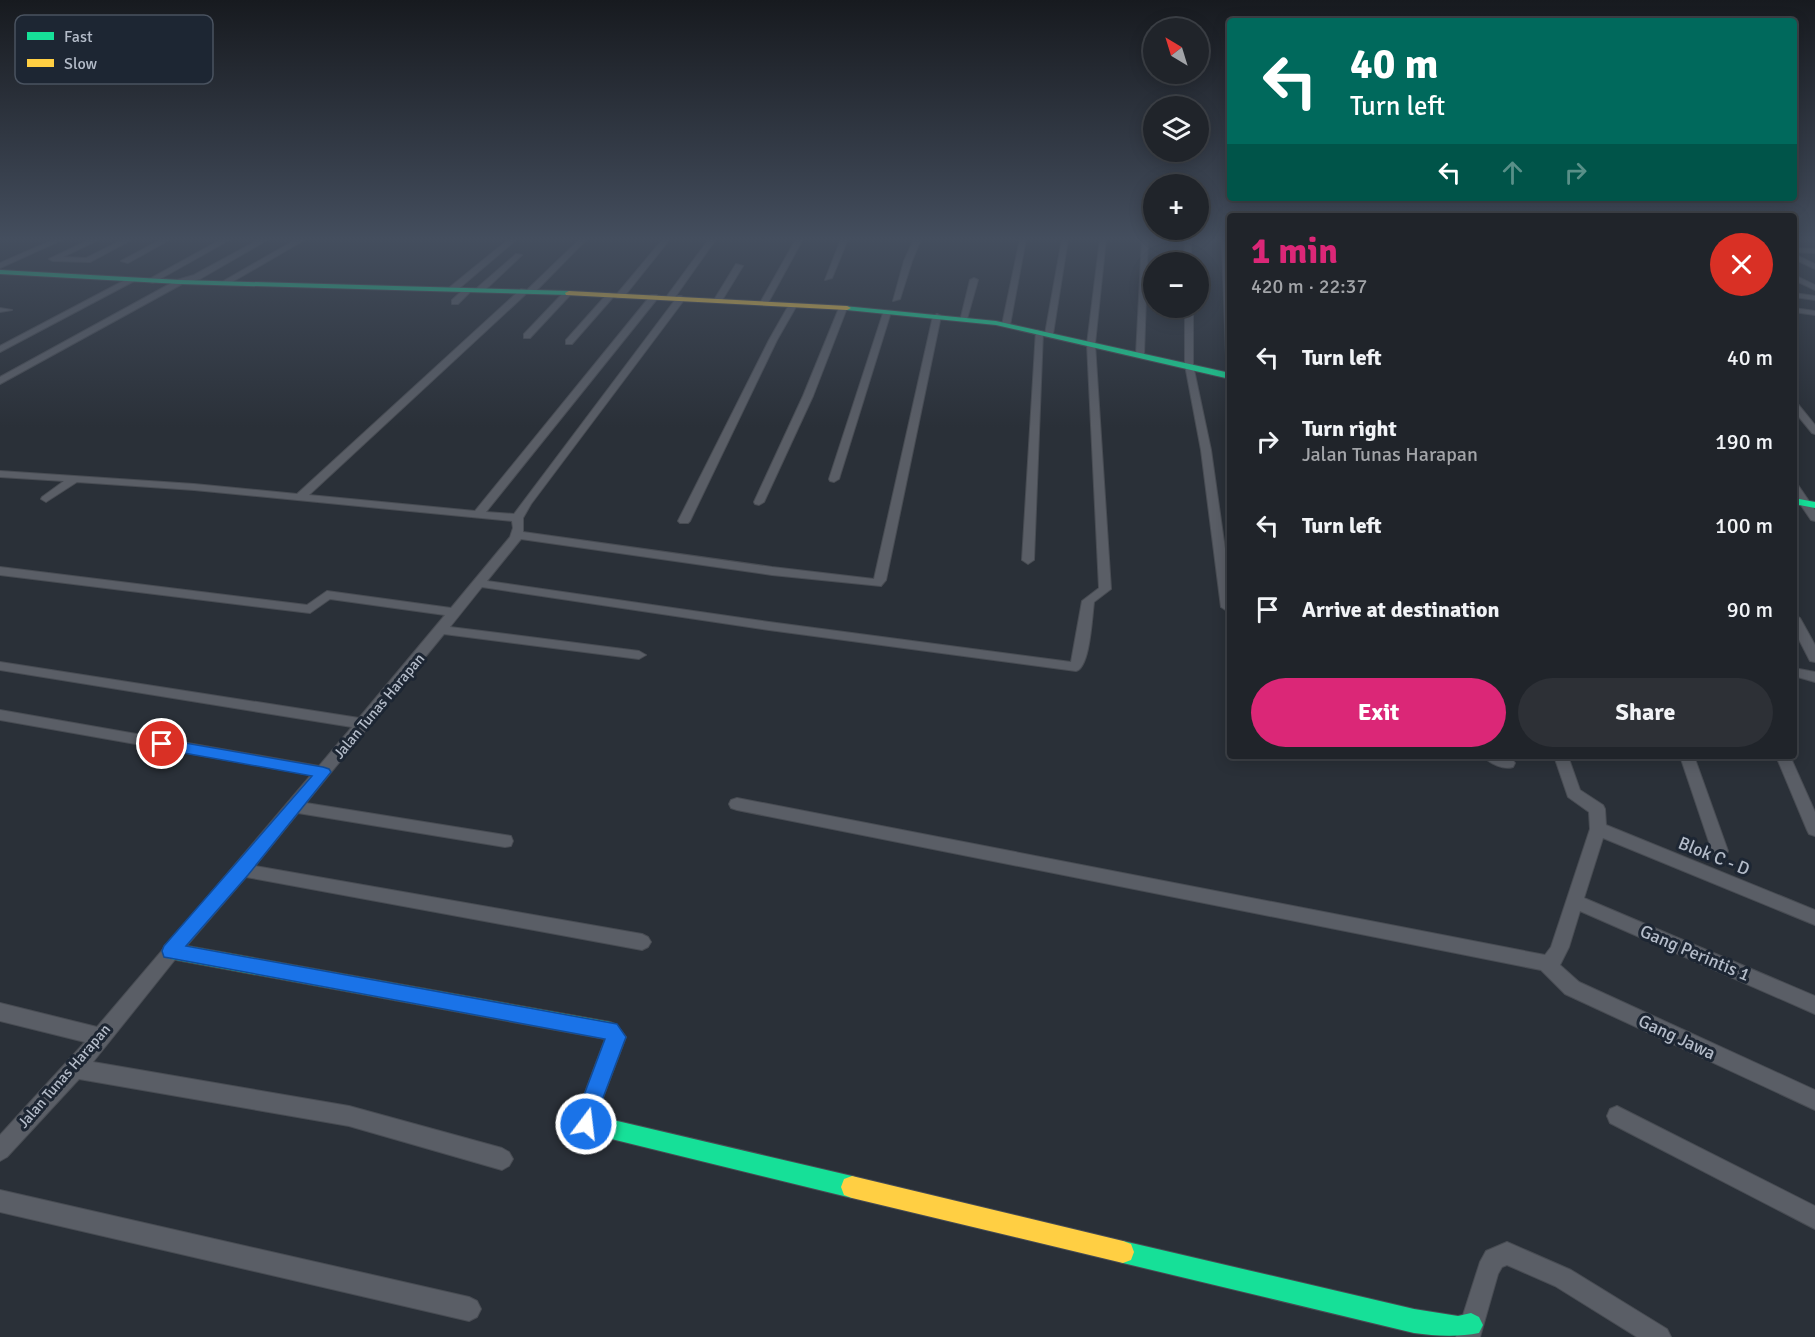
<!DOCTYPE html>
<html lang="en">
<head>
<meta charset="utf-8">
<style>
  body { margin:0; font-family:Signika,sans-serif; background:#2d3036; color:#f1f3f6; height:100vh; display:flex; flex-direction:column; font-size:22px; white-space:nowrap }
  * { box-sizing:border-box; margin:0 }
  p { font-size:20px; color:#a2a4a8 }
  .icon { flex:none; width:33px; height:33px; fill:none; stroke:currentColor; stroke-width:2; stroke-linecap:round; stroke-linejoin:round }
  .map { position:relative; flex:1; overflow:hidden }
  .details { position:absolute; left:1227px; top:213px; width:570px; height:546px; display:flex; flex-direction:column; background:#20242a; border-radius:6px; box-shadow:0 3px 15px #0003,0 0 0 2px #3d4147 }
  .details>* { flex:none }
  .guide { position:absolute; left:1227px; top:18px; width:570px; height:183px; border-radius:6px; box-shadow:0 3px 15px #0003,0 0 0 2px #3d4147; background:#00695c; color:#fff; overflow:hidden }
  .needle { width:39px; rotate:322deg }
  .tools { position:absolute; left:1143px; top:18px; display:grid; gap:12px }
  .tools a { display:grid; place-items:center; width:66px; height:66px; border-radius:50%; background:#20242a; box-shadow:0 3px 15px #0003,0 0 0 2px #3d4147; font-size:30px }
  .pin { position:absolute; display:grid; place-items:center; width:51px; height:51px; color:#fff; margin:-26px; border:3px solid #fff; border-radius:50%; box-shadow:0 2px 6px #0007 }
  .me { position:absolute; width:66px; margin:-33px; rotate:15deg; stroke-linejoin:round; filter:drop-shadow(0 0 4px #0008) }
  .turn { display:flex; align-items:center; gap:21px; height:126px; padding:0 24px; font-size:27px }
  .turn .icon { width:78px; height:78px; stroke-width:2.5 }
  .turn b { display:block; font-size:42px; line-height:51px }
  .lanes { display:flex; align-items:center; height:57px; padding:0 24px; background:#0003; justify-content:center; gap:30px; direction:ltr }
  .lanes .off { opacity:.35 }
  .round { display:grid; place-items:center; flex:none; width:63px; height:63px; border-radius:32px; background:#2d3036 }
  .head { display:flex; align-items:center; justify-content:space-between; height:102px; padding:0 24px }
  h1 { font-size:36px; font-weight:700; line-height:45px; color:#db2777 }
  .button { display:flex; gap:12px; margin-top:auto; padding:12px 24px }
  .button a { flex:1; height:69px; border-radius:36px; background:#db2777; color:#fff; font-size:24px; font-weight:700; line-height:69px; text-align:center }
  .button a+a { background:#2d3036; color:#f1f3f6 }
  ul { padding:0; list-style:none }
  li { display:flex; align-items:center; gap:18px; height:84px; padding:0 24px }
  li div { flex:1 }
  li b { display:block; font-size:22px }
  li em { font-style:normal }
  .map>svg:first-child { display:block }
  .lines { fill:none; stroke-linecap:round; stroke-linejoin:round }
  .street-casing { stroke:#484c53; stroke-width:2 }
  .fast-casing { stroke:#484c53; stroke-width:2 }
  .slow-casing { stroke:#484c53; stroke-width:2 }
  .street { fill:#5a5e66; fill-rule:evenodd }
  .fast { fill:#16e098; fill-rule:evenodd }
  .slow { fill:#ffcf43; fill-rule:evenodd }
  .route { fill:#1a73e8; stroke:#114b97; stroke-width:1.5 }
  .labels { text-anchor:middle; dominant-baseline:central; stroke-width:6; stroke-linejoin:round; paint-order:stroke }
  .street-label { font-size:15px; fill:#b4bcc9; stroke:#1d2633 }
  .near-street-label { font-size:18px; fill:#b4bcc9; stroke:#1d2633 }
  .key { fill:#1d2633; stroke:#4a5360; stroke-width:1.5 }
  .key-label { font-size:16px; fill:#b4bcc9 }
</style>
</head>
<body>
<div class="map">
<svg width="1815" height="1337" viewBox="0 0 1815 1337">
  <rect width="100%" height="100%" fill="#2a3038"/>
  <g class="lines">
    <defs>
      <path id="street" d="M 55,239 L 64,239 L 0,268 L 0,263 Z
        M 91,239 L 100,239 L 63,257 L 86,258 L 124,239 L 133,239 L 90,262 L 53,261 L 49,259 Z
        M 162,239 L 171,239 L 128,263 L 121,261 Z
        M 222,239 L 231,239 L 153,283 L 146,281 Z
        M 260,239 L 269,239 L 200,279 L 182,284 L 0,384 L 0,377 L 177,280 L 194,275 Z
        M 297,239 L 306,239 L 227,285 L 220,283 Z
        M 509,239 L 517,239 L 456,291 L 450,291 L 450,287 Z
        M 580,239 L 587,239 L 533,294 L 527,293 L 309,495 L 475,511 L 651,295 L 657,295 L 657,299 L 486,512 L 514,514 L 678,296 L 681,296 L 685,298 L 684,300 L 531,504 L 523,518 L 523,532 L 772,567 L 874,579 L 933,316 L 937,314 L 941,316 L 886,580 L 881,586 L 772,575 L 521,539 L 487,581 L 769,622 L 1071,662 L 1082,601 L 1099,588 L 1087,344 L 1100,239 L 1106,239 L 1095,344 L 1111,589 L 1094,602 C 1092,617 1090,668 1076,671 L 769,630 L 482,587 L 450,627 L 639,651 L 646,655 L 639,659 L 444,634 L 306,803 L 505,835 L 511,836 L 513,841 L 511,846 L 505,847 L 298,813 L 255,866 L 642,934 L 648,937 L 651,942 L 648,947 L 642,950 L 246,877 L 177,957 L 93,1062 L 349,1106 L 502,1148 L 509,1152 L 513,1159 L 509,1166 L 502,1170 L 349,1126 L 79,1079 L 7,1157 L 0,1161 L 0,1135 L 85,1042 L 0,1021 L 0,1003 L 97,1027 L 311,775 L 0,720 L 0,710 L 319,766 L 352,727 L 0,670 L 0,662 L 359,718 L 445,615 L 330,599 L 310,613 L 0,575 L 0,567 L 307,605 L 327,591 L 451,608 L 510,537 L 513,528 L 512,521 L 194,490 L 77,482 L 46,502 L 41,499 L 42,497 L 64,481 L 0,477 L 0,471 L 194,484 L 297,494 L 521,289 L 527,290 Z
        M 663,239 L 670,239 L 623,298 L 617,298 L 617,294 Z
        M 709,239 L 716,239 L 673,300 L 667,300 L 667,296 Z
        M 796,239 L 803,239 L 768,303 L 761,305 L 760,303 Z
        M 841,239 L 848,239 L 832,278 L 825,280 Z
        M 914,239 L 921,239 L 912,261 L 900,299 L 893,301 L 904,261 Z
        M 1020,239 L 1026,239 L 1010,325 L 1006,327 L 1002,325 Z
        M 1062,239 L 1068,239 L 1053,334 L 1049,336 L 1045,334 Z
        M 1142,239 L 1148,239 L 1144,355 L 1140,358 L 1136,355 Z
        M 1185,239 L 1191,239 L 1191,262 L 1184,262 Z
        M 1230,239 L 1228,243 L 1230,359 L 1226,356 L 1222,242 Z
        M 1794,248 L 1815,249 L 1815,253 L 1794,252 Z
        M 516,254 L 522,255 L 483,292 L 477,292 L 477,288 Z
        M 1794,254 L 1815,264 L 1815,269 L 1794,259 Z
        M 736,264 L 743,266 L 721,302 L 715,302 L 714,300 Z
        M 1794,275 L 1815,285 L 1815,290 L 1794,280 Z
        M 129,278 L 136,280 L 0,352 L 0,346 Z
        M 974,278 L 978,280 L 967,319 L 960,321 L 970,280 Z
        M 465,288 L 472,290 L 458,304 L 452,304 L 452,300 Z
        M 565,291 L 572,293 L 530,338 L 524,338 L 524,334 Z
        M 608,293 L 615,295 L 572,344 L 566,344 L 566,340 Z
        M 1794,293 L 1815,296 L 1815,300 L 1794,297 Z
        M 790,303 L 797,305 L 777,340 L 690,521 L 688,523 L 680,523 L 678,521 L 769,340 Z
        M 843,306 L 847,308 L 813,396 L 764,502 L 759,505 L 755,504 L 754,502 L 803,396 L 839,308 Z
        M 0,308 L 12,310 L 0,312 Z
        M 1185,308 L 1193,308 L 1193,365 L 1211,450 L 1230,584 L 1230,610 L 1227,611 L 1221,607 L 1201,450 L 1185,365 Z
        M 1794,308 L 1815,311 L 1815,315 L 1794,312 Z
        M 884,310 L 891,312 L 839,479 L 834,482 L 830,481 L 829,479 Z
        M 1036,330 L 1043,332 L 1034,560 L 1028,564 L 1022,560 Z
        M 1794,402 L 1797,403 L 1815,425 L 1815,434 L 1812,433 L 1794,411 Z
        M 1794,484 L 1798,485 L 1815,510 L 1815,521 L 1811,520 L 1794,495 Z
        M 1794,614 L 1800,618 L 1815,645 L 1815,662 L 1810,661 L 1794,630 Z
        M 1794,668 L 1815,672 L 1815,682 L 1794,676 Z
        M 1484,756 C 1494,756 1509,753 1515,763 L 1513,767 C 1504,770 1489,764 1484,756 Z
        M 1554,756 L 1568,756 L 1580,790 L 1603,805 L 1605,809 L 1606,825 L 1815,910 L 1815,925 L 1603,838 L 1584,898 L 1815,996 L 1815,1014 L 1580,911 L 1569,947 L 1560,965 L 1579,982 L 1815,1090 L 1815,1110 L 1565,994 L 1541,970 L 737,810 L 731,808 L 729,804 L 731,800 L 737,798 L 1545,955 L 1551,947 L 1590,829 L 1589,812 L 1568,797 Z
        M 1680,756 L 1694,756 L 1728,851 L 1726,856 L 1720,858 L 1714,856 L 1712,851 Z
        M 1776,756 L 1790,756 L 1815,812 L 1815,836 L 1809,834 L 1807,830 Z
        M 1617,1106 L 1815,1206 L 1815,1229 L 1610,1123 L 1607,1116 L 1610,1109 Z
        M 0,1190 L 469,1297 L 477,1301 L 481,1309 L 477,1317 L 469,1321 L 0,1212 Z
        M 1507,1242 L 1571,1270 L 1667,1329 L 1671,1337 L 1637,1337 L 1555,1286 L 1507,1265 L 1502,1267 L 1498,1274 L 1480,1337 L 1456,1337 L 1480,1262 L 1486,1251 Z"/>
      <path id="fast" d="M 0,270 L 180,280 L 569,291 L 573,293 L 569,295 L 180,284 L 0,274 Z
        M 844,306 L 996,321 L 1230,373 L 1230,379 L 996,325 L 847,310 L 843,308 Z
        M 1794,498 L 1815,502 L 1815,508 L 1794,504 Z
        M 171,943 L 610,1022 L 617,1025 L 626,1037 L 596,1116 L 852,1176 L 860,1179 L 863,1187 L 860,1195 L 852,1198 L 579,1131 L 575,1119 L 605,1039 L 171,959 L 165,957 L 162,951 L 165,945 Z
        M 1123,1241 L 1414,1309 L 1458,1316 L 1471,1313 L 1479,1317 L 1483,1325 L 1479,1333 C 1459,1337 1435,1336 1414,1333 L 1123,1263 L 1115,1260 L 1112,1252 L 1115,1244 Z"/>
      <path id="slow" d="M 569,291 L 847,306 L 851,308 L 847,310 L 566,295 L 565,293 Z
        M 852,1176 L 1123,1241 L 1131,1244 L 1134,1252 L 1131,1260 L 1123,1263 L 852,1198 L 844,1195 L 841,1187 L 844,1179 Z"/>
    </defs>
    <use href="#street" class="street-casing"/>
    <use href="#fast" class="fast-casing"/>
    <use href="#slow" class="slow-casing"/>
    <use href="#street" class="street"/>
    <use href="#fast" class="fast"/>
    <use href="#slow" class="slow"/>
  </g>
  <linearGradient id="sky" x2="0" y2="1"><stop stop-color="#171a1f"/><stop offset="0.56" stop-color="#444e5e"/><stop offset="1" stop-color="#444e5e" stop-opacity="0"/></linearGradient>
  <rect width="1815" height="427" fill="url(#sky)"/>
  <path class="route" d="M 162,739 L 323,767 L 329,769 L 331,772 L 248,875 L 186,946 L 617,1024 L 626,1037 L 595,1119 L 597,1124 L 594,1131 L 586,1135 L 579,1131 L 575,1119 L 605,1039 L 164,957 L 162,951 L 164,946 L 312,776 L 156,748 L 154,744 L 156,740 Z"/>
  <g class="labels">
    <g class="street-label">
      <text transform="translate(379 706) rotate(-50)">Jalan Tunas Harapan</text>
      <text transform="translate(64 1076) rotate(-49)">Jalan Tunas Harapan</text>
    </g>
    <g class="near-street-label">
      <text transform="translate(1714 856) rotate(22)">Blok C - D</text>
      <text transform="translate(1695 953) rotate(23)">Gang Perintis 1</text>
      <text transform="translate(1677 1037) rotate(25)">Gang Jawa</text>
    </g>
  </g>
  <rect x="15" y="15" width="198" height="69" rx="9" class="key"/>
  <rect x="27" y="32" width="27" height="8" fill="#16e098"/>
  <rect x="27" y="59" width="27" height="8" fill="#ffcf43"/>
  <g class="key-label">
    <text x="64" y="42">Fast</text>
    <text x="64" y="69">Slow</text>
  </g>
</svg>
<div class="tools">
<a><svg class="needle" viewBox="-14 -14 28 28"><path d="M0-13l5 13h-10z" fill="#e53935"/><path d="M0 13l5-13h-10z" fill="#a2a4a8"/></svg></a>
<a><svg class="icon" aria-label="layers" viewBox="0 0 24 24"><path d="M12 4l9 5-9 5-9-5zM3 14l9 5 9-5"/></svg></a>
<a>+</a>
<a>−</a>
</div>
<div class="pin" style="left:162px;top:744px;background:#d93025"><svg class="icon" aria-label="arrive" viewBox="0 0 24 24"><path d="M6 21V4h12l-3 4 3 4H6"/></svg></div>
<svg class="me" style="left:586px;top:1124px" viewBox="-20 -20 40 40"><circle r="17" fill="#1a73e8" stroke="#fff" stroke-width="3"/><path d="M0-11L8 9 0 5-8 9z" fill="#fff"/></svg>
<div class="guide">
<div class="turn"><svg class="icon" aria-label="left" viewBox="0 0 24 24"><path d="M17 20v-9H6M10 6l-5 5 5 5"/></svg><div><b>40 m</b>Turn left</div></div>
<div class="lanes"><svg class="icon" aria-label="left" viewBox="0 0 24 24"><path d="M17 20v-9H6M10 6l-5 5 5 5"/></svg><svg class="icon off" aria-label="ahead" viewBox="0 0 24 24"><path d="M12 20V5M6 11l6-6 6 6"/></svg><svg class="icon off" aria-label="right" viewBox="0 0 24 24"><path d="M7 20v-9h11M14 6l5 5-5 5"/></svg></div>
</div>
<section class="details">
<div class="head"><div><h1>1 min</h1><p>420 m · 22:37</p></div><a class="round" style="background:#d93025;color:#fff"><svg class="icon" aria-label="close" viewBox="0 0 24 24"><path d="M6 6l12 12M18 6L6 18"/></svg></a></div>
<ul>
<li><svg class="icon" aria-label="left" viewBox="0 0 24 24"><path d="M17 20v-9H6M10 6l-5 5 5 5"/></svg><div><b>Turn left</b></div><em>40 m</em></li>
<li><svg class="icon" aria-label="right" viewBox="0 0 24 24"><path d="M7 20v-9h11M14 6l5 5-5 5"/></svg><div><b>Turn right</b><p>Jalan Tunas Harapan</p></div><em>190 m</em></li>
<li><svg class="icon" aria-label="left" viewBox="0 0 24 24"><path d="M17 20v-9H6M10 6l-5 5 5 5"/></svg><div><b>Turn left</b></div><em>100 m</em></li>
<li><svg class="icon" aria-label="arrive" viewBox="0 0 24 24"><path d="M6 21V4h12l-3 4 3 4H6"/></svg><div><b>Arrive at destination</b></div><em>90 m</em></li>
</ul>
<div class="button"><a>Exit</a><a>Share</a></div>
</section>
</div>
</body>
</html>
